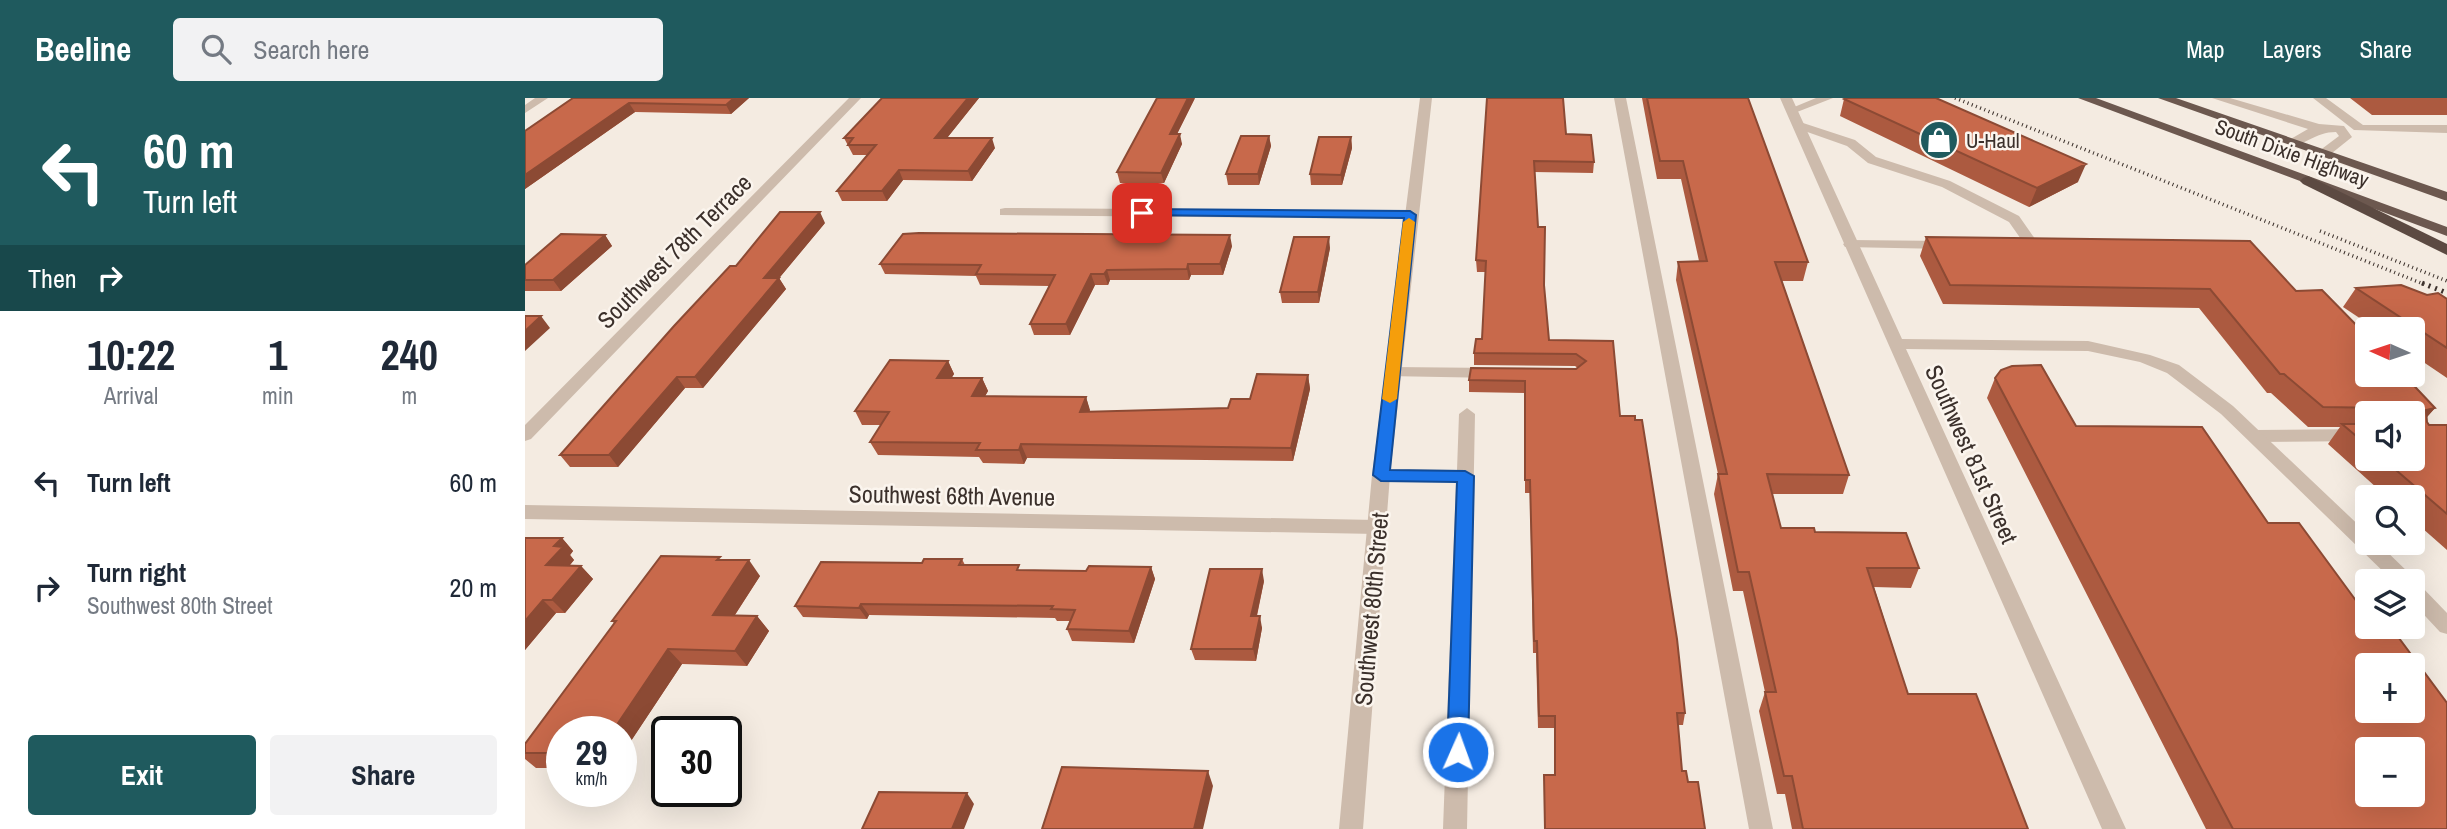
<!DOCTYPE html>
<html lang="en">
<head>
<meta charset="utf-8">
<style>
  body { margin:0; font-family:"Archivo Narrow",sans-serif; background:#f2f2f3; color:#1f2937; height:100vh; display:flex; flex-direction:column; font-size:26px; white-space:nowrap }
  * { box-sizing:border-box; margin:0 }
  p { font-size:23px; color:#747a83 }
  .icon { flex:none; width:38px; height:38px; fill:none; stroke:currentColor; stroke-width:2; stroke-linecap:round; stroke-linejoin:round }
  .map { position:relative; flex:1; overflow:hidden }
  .side { display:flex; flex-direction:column; background:#fff; width:525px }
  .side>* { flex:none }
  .hud { background:#1f5a5e; color:#fff; overflow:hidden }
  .needle { width:46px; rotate:273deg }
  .fabs { position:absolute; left:1830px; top:219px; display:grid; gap:14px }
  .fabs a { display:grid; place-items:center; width:70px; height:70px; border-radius:7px; background:#fff; box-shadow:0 7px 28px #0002; font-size:35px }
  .speed { position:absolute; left:21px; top:618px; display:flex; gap:14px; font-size:35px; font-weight:700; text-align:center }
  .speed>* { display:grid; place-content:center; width:91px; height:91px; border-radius:50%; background:#fff; box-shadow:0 7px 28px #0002; line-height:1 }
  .speed small { font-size:18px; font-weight:400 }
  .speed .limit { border:4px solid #111; border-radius:10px; background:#fff; color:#111 }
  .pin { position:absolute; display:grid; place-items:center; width:60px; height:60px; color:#fff; margin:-30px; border-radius:14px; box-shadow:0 4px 10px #0006 }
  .me { position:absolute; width:77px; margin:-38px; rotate:2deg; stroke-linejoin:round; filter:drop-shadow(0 0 5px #0008) }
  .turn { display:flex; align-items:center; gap:24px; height:147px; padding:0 28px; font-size:32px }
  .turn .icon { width:91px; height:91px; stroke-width:2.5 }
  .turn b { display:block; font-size:49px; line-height:60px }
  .then { display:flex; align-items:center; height:66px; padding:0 28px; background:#0003; gap:14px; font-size:26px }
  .eta { display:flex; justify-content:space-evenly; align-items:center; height:119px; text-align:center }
  .eta b { font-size:42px; font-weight:800; line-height:49px }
  .primary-button { display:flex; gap:14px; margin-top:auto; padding:14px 28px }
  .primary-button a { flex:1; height:80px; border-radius:7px; background:#1f5a5e; color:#fff; font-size:28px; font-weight:800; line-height:80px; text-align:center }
  .primary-button a+a { background:#f2f2f3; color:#1f2937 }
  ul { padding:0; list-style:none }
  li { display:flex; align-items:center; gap:21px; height:105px; padding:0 28px }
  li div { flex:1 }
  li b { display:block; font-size:26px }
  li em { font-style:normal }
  header { display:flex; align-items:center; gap:42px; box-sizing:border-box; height:98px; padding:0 35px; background:#1f5a5e; color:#fff }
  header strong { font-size:33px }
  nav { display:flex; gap:38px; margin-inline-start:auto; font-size:24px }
  .search { width:490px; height:63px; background:#f2f2f3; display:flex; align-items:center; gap:18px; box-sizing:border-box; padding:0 24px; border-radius:7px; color:#747a83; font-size:26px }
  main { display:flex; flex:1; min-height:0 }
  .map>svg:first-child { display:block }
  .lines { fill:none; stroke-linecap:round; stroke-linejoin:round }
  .service { fill:#cdbbac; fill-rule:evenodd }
  .minor { fill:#cdbbac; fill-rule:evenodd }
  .tertiary { fill:#cdbbac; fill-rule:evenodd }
  .trunk { fill:#6c584f; fill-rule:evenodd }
  .motorway { fill:#5c4a42; fill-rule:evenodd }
  .rail-far1 { stroke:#3b302b; stroke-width:3.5; stroke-dasharray:1 3.5; stroke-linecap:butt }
  .rail { stroke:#3b302b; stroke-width:5; stroke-dasharray:2 5; stroke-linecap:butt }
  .wall { fill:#ac5a40; fill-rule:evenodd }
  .shaded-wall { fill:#8c4a34 }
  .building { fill:#c8694b; stroke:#8c4a34; stroke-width:2; fill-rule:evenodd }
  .route { fill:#1a73e8; stroke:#114b97; stroke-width:2 }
  .slow { fill:#f59e0b }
  .labels { text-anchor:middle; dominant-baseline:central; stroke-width:5; stroke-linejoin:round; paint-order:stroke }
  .far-poi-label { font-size:21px; fill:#3b302b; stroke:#fbf5ee; text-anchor:start }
  .far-street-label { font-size:21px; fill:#3b302b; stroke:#fbf5ee }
  .street-label { font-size:24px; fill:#3b302b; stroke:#fbf5ee }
</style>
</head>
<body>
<header>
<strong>Beeline</strong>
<div class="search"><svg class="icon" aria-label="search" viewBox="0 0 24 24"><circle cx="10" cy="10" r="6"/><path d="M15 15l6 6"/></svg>Search here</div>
<nav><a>Map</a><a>Layers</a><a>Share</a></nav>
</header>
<main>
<section class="side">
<div class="hud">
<div class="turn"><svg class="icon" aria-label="left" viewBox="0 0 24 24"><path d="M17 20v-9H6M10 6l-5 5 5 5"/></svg><div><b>60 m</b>Turn left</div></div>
<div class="then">Then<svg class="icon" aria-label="right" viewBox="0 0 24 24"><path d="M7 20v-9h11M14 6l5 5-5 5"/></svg></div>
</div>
<div class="eta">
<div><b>10:22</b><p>Arrival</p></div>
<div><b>1</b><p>min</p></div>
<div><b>240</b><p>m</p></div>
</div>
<ul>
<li><svg class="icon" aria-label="left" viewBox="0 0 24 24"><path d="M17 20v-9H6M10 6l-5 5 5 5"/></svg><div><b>Turn left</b></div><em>60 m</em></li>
<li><svg class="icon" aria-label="right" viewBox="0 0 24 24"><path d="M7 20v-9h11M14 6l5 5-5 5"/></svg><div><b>Turn right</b><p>Southwest 80th Street</p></div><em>20 m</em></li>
</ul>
<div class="primary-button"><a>Exit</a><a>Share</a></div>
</section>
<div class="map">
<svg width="1922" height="731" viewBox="0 0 1922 731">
  <rect width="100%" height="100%" fill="#f4ebe1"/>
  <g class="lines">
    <path class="service" d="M 1089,0 L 1101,0 L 1248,731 L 1224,731 Z
      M 1291,0 L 1308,0 L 1272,14 L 1262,12 Z
      M 1687,0 L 1705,0 L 1794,26 L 1819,28 L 1827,39 L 1802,59 L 1794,59 L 1794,53 L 1814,38 L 1811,34 C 1789,34 1779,49 1764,48 L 1764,42 L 1783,31 Z
      M 1788,0 L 1801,0 L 1838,27 L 1922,27 L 1922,35 L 1829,32 Z
      M 1275,24 L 1330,42 L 1351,59 L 1425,83 L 1494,118 L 1515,148 L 1508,152 L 1489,151 L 1489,145 L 1498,144 L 1484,124 L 1417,89 L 1343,65 L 1322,48 L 1271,30 L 1271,26 Z
      M 1325,142 L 1420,143 L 1427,147 L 1420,151 L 1320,149 L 1318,146 Z
      M 868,269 L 970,270 L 978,275 L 970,280 L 862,278 L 860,274 Z
      M 1843,331 L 1843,343 L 1729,344 L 1720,338 L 1729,332 Z"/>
    <path class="minor" d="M 10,0 L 23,0 L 0,15 L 0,7 Z
      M 324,0 L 336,0 L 6,341 L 0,343 L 0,327 Z
      M 1255,0 L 1267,0 L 1377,241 L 1563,243 L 1625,257 L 1654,267 L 1708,308 L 1843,436 L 1843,444 L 1852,444 L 1887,478 L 1889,485 L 1895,487 L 1922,515 L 1922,536 L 1915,534 L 1888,505 L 1888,483 L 1868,483 L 1696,316 L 1642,275 L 1615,264 L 1563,253 L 1381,251 L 1601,731 L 1577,731 Z
      M 480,110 L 885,113 L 892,117 L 885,121 L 475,117 L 475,111 Z
      M 942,310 L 950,316 L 942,731 L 918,731 L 931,384 L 856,383 L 850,381 L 847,377 L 850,373 L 856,371 L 932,372 L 934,316 Z
      M 0,407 L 852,422 L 859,424 L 861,429 L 859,434 L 852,436 L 0,421 Z"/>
    <path class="tertiary" d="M 895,0 L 907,0 L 865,377 L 838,731 L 814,731 L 847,377 Z"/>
    <path class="trunk" d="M 1553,0 L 1571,0 L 1922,129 L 1922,138 Z
      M 1633,0 L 1651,0 L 1922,94 L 1922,103 Z"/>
    <path class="motorway" d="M 1783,78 L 1922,146 L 1922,157 L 1778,86 L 1775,83 L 1778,80 Z"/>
    <path class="rail-far1" d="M 1430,0 L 1901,187
      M 1795,133 L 1922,183"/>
    <path class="rail" d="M 1897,185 L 1922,195"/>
  </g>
  <path class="wall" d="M 48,0 L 224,0 L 206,16 L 110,14 L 0,91 L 0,33 Z
    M 357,0 L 454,0 L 422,40 L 470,50 L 447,83 L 378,82 L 362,103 L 317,103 L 312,93 L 342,57 L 328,57 L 319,40 Z
    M 670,0 L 652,36 L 657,46 L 639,85 L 595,85 L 592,74 Z
    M 962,0 L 1041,36 L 1069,64 L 1068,75 L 1009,74 L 1013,129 L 1019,187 L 1024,242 L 1088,243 L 1095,318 L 1160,615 L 1158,627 L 1153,627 L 1157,673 L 1163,684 L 1180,731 L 1019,731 L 1019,677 L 1029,677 L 1029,630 L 1013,630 L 1011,555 L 1008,555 L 1005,395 L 1000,395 L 1000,295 L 944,294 L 944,282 L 1051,271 L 1053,270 L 1050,268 L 949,267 L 949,255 L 957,241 L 961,174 L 952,174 L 951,162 Z
    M 1117,0 L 1223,0 L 1283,164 L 1278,183 L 1257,183 L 1324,377 L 1318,396 L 1247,396 L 1256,430 L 1290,434 L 1394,470 L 1386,490 L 1349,489 L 1383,596 L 1503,731 L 1267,731 L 1260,696 L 1252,696 L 1234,613 L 1240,594 L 1218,493 L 1208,493 L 1189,396 L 1193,376 L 1151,182 L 1153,164 L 1174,163 L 1156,81 L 1132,81 Z
    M 1825,0 L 1922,0 L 1922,17 L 1847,17 Z
    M 1319,1 L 1553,84 L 1504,109 L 1315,18 Z
    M 744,38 L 746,48 L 734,87 L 703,87 L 701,76 Z
    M 826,39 L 827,50 L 817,87 L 786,87 L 785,76 Z
    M 300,125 L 254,180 L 261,191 L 178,290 L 160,290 L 93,369 L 45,369 L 35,357 L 211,168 Z
    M 80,137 L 87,148 L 36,193 L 0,193 L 0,167 Z
    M 1401,139 L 1771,193 L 1910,310 L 1902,319 L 1902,324 L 1904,327 L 1922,327 L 1922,452 L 1888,422 L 1888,399 L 1862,399 L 1803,346 L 1815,329 L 1783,329 L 1746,295 L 1742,295 L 1674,210 L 1418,206 L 1395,158 ZM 1843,315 L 1888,315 L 1888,360 L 1843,360 Z
    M 707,148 L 698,177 L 666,177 L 664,182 L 585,182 L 583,187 L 570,187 L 545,237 L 509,237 L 505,226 L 525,188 L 455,187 L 451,178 L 360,176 L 355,166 Z
    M 805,150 L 794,205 L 757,205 L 755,194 Z
    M 1831,190 L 1902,197 L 1922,201 L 1922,280 L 1888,257 L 1888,231 L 1851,231 L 1818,209 Z
    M 423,263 L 429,276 L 426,280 L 457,280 L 463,293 L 460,298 L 561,299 L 565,314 L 703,310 L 783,277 L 785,291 L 768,363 L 502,360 L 499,366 L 458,365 L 454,359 L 353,357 L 345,344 L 356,327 L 337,327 L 330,313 Z
    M 1470,280 L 1922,731 L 1681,731 L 1462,300 Z
    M 0,440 L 37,440 L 48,453 L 45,457 L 49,462 L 45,467 L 56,468 L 68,481 L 40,515 L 31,515 L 0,552 Z
    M 437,461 L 440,467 L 496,472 L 561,473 L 626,469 L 630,481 L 609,545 L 547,543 L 542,531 L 545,523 L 532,523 L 530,520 L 344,517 L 342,521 L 278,519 L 270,508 L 397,465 Z
    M 197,462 L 235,478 L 210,517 L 232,518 L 244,533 L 222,568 L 157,566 L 96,658 L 96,634 L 37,634 L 37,670 L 11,670 L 0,661 L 0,655 L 90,526 L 87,523 Z
    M 739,483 L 732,518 L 737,530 L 731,563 L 670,562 L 666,551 Z"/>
  <path class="shaded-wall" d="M 209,0 L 224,0 L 206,16 L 201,7 Z
    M 443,0 L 454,0 L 414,50 L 410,40 Z
    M 663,0 L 670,0 L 647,46 L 645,36 Z
    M 104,5 L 110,14 L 0,91 L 0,77 Z
    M 655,36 L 657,46 L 639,85 L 636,75 Z
    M 744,38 L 746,48 L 734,87 L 733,76 Z
    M 826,39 L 827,50 L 817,87 L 816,77 Z
    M 467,40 L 470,50 L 447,83 L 443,73 Z
    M 1561,66 L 1553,84 L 1504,109 L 1512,90 Z
    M 374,72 L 378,82 L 362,103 L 357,93 Z
    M 295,114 L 300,125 L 246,190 L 254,180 L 261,191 L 178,290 L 170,279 L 239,180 Z
    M 80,137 L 87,148 L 36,193 L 28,182 Z
    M 705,137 L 707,148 L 698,177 L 695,166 Z
    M 804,139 L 805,150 L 794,205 L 793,194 Z
    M 663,166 L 666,177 L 664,182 L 662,171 Z
    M 582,172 L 585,182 L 583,187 L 579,176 Z
    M 566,176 L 570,187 L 545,237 L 541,226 Z
    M 16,218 L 25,230 L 0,253 L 0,233 Z
    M 423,263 L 429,276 L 419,293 L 412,280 Z
    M 783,277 L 785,291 L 768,363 L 766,350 Z
    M 152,279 L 160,290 L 93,369 L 84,357 Z
    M 457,280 L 463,293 L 453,311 L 447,298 Z
    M 561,299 L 565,312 L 559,327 L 555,314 Z
    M 1910,310 L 1893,329 L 1901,312 Z
    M 496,346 L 502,360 L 499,366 L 494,352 Z
    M 37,440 L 48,453 L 45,457 L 49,462 L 34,480 L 21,467 L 29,448 Z
    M 224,462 L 235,478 L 200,532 L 188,517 Z
    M 56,468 L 68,481 L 40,515 L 27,502 Z
    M 626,469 L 630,481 L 609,545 L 604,533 Z
    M 737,471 L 739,483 L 729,530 L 726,518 Z
    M 18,502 L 31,515 L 0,552 L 0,523 Z
    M 336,506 L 344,517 L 342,521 L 334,510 Z
    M 232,518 L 244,533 L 222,568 L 210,553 Z
    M 735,518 L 737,530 L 731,563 L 728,551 Z
    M 143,551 L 157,566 L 96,658 L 96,634 L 87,634 Z
    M 683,673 L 688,688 L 678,731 L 669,731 Z
    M 442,695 L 449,706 L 439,731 L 427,731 Z"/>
  <path class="building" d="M 48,0 L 209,0 L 201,7 L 104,5 L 0,77 L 0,33 Z
    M 357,0 L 443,0 L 410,40 L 467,40 L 443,73 L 374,72 L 357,93 L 312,93 L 351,47 L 323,47 L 328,40 L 319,40 Z
    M 632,0 L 663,0 L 645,36 L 655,36 L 636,75 L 592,74 Z
    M 962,0 L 1038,0 L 1041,36 L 1066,37 L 1069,64 L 1009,63 L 1013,129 L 1020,129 L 1019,187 L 1024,242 L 1088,243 L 1095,318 L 1110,318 L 1110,322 L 1117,322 L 1152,541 L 1160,615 L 1152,615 L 1157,673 L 1161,673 L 1163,684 L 1173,684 L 1180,731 L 1020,731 L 1019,677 L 1030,677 L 1030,618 L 1014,618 L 1012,543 L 1009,543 L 1005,382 L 1000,382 L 1000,283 L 944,282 L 946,270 L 1051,271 L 1061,263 L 1051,256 L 949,255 L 951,241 L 957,241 L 961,163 L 951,162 Z
    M 1122,0 L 1223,0 L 1283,164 L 1250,164 L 1324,377 L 1242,376 L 1256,430 L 1289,430 L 1290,434 L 1381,435 L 1394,470 L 1342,470 L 1383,596 L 1451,596 L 1503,731 L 1278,731 L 1267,678 L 1259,678 L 1240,594 L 1251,594 L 1224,474 L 1213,474 L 1193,376 L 1202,376 L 1153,164 L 1182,163 L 1158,63 L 1135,63 Z
    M 1321,0 L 1411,0 L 1561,66 L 1512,90 L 1319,1 Z
    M 716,38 L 744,38 L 733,76 L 701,76 Z
    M 794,39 L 826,39 L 816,77 L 785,76 Z
    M 255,114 L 295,114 L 239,180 L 254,180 L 170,279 L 152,279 L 84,357 L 35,357 L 149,228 L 205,168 L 211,168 Z
    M 394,135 L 705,137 L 695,166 L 663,166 L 662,171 L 582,172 L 579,176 L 566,176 L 541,226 L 505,226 L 530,177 L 451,176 L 456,167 L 355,166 L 378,136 Z
    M 36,136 L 80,137 L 28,182 L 0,182 L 0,167 Z
    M 769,139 L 804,139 L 793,194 L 755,194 Z
    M 1401,139 L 1725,143 L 1771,193 L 1797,192 L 1843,239 L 1843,276 L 1878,276 L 1910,310 L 1901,312 L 1902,324 L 1904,327 L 1922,327 L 1922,416 L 1857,360 L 1888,360 L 1888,315 L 1861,315 L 1860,310 L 1798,309 L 1759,276 L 1755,276 L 1685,191 L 1425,187 Z
    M 1876,187 L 1902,197 L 1913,195 L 1922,201 L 1922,250 L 1831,190 Z
    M 0,218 L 16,218 L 0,233 Z
    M 365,262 L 423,263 L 412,280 L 457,280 L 447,298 L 561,299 L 555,314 L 703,310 L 706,301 L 725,301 L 732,276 L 783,277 L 766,350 L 496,346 L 494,352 L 451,352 L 455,345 L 345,344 L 364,314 L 330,313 Z
    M 1516,267 L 1551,328 L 1677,329 L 1743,425 L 1774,425 L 1843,519 L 1843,528 L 1865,528 L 1922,605 L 1922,731 L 1708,731 L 1470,280 L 1476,272 L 1487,268 ZM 1843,567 L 1888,567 L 1888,612 L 1843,612 ZM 1843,651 L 1888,651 L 1888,696 L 1843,696 Z
    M 1817,326 L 1843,326 L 1843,348 Z
    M 0,440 L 37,440 L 29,448 L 38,449 L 21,467 L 56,468 L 27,502 L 18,502 L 0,523 Z
    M 136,458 L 195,459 L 192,462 L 224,462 L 188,517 L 232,518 L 210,553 L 143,551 L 87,634 L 37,634 L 37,655 L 0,655 L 0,646 L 91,523 L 87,523 Z
    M 399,461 L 437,461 L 434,467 L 494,467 L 492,472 L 561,473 L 564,468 L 626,469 L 604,533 L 542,531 L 550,512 L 526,511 L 528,508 L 336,506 L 334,510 L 270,508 L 296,464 L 397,465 Z
    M 685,471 L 737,471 L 726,518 L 735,518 L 728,551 L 666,551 Z
    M 537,669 L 683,673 L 669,731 L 517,731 Z
    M 354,694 L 442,695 L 427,731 L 337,731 Z"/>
  <path class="route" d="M 617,111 L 885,113 L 891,117 L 865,372 L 940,373 L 949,378 L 943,654 L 940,660 L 933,663 L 925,660 L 922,654 L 932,384 L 856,383 L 848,377 L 879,120 L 613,117 L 611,115 Z"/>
  <path class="slow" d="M 884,120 L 890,124 L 872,301 L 865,305 L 857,301 L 878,124 Z"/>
  <defs>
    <symbol id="shop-disc" viewBox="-11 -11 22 22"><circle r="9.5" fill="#1f5a5e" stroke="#fbf5ee"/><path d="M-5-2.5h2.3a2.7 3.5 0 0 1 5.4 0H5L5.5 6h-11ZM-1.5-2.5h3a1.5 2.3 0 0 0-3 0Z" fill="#fff"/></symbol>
  </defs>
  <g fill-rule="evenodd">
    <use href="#shop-disc" x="1392" y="20" width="44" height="44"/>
  </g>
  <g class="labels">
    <g class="far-poi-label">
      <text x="1441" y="42">U-Haul</text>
    </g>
    <g class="far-street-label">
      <text transform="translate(1767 55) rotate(20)">South Dixie Highway</text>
    </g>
    <g class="street-label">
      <text transform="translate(149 153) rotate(-45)">Southwest 78th Terrace</text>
      <text transform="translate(1447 356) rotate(66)">Southwest 81st Street</text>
      <text transform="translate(427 397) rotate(1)">Southwest 68th Avenue</text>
      <text transform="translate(846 511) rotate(-85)">Southwest 80th Street</text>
    </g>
  </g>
</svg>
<div class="fabs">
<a><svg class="needle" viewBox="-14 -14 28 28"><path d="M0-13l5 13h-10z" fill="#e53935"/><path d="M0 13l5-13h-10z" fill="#747a83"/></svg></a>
<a><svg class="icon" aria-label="sound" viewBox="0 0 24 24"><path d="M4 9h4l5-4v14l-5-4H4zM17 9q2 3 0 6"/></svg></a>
<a><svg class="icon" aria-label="search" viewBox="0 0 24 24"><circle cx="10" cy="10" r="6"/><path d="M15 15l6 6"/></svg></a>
<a><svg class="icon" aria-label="layers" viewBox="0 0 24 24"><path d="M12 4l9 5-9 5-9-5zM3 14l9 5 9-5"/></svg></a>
<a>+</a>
<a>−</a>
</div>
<div class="speed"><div>29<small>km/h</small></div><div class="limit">30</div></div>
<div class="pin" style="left:617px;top:115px;background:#d93025"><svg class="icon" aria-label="arrive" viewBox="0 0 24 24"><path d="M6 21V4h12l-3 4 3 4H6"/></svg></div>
<svg class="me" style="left:933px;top:654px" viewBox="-20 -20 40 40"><circle r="17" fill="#1a73e8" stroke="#fff" stroke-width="3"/><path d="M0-11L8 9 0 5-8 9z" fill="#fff"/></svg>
</div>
</main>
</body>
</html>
